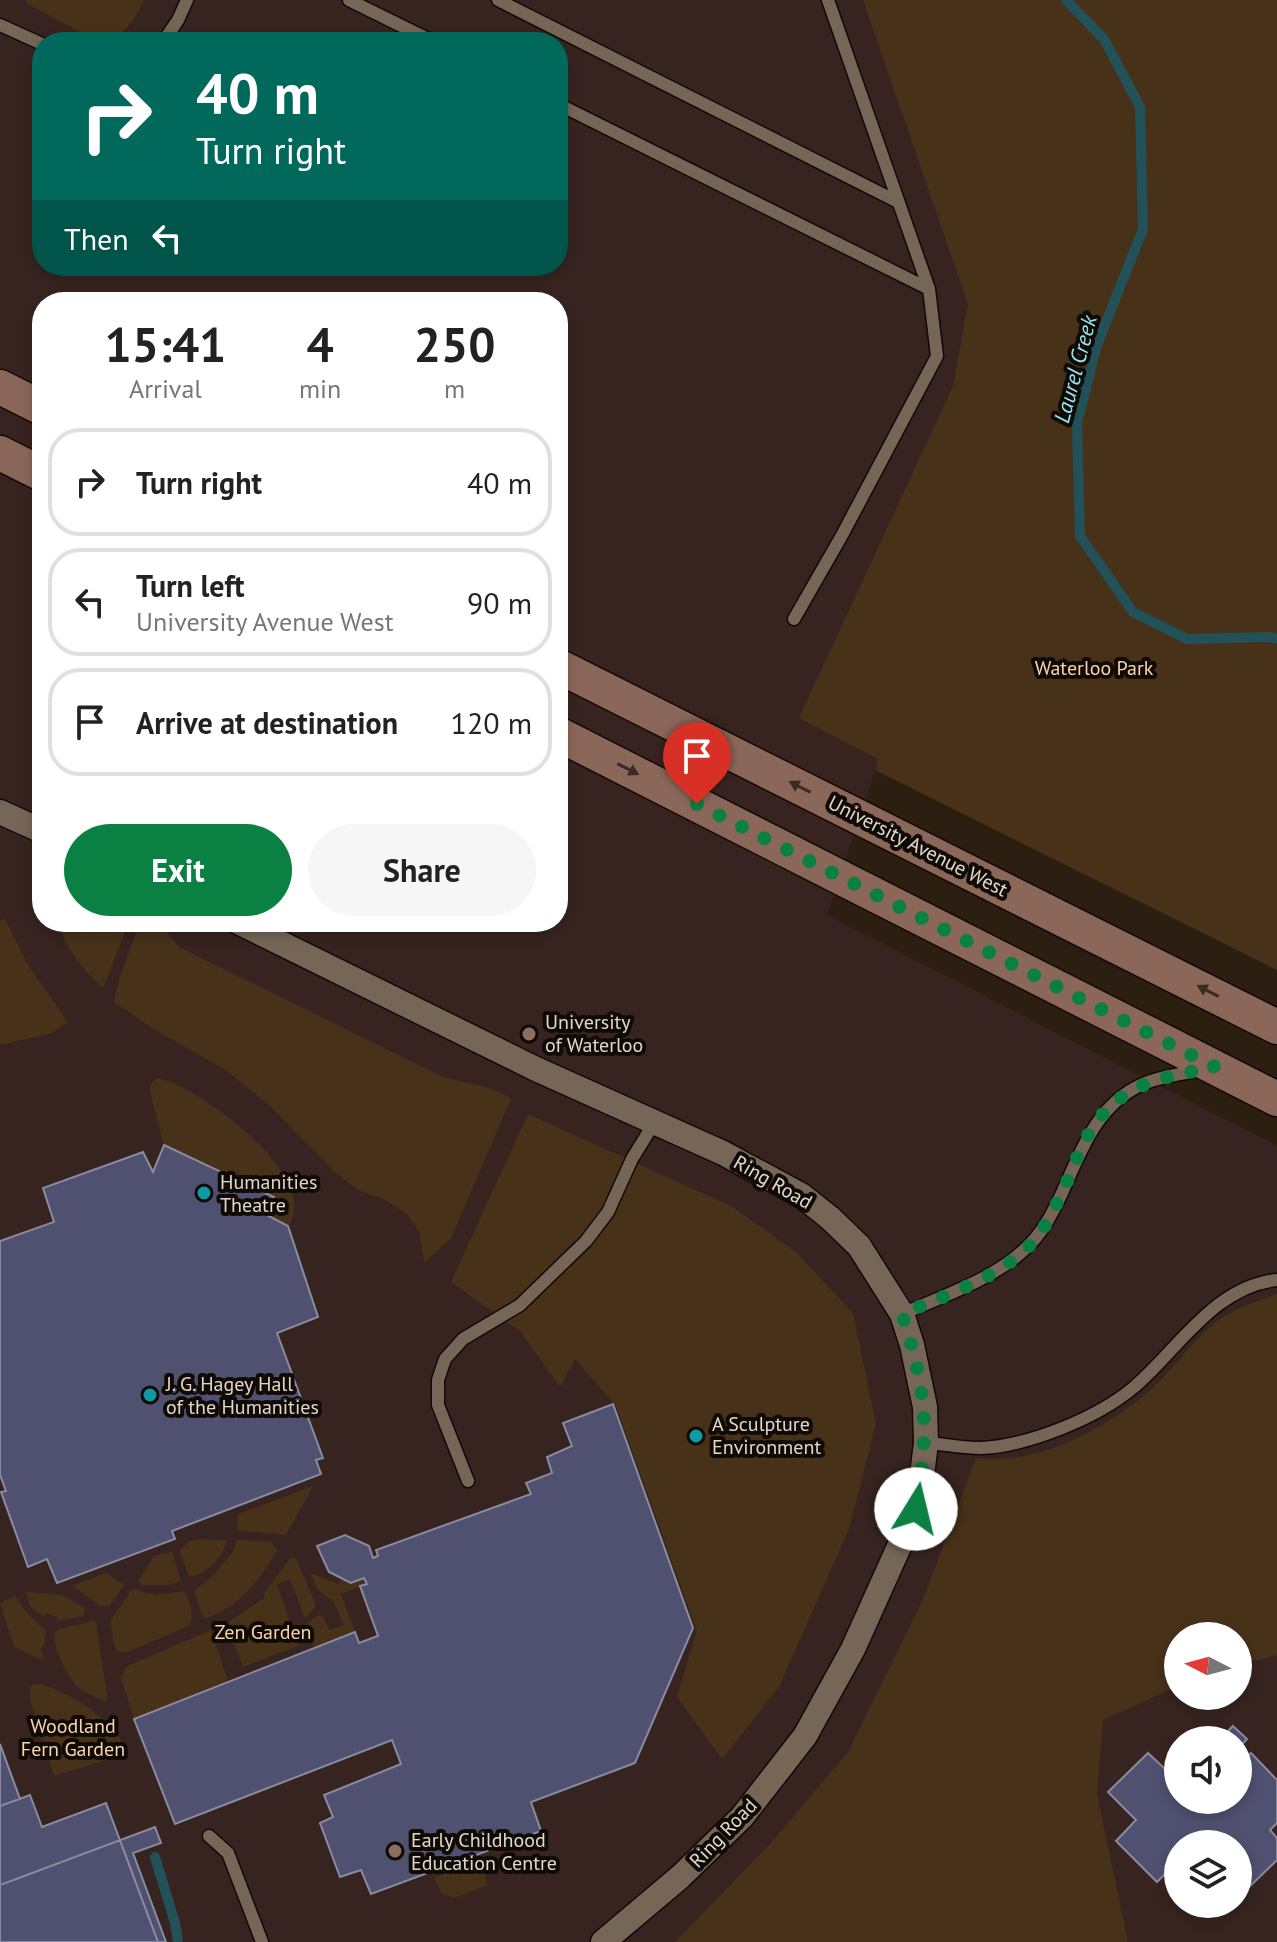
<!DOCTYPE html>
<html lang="en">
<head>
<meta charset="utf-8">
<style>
  body { margin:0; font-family:"PT Sans",sans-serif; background:#f6f6f6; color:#222; height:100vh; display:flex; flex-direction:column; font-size:30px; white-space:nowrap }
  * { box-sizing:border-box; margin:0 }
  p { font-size:26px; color:#767676 }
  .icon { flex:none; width:44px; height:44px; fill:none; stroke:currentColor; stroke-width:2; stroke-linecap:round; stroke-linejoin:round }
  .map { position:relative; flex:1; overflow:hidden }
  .sheet { position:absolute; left:32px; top:292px; width:536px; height:640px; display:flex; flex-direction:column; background:#fff; border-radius:32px; box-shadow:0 4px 12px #0003 }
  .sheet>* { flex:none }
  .top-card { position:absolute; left:32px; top:32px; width:536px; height:244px; border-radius:32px; box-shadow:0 4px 12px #0003; background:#00695c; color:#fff; overflow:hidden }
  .needle { width:52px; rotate:276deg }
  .controls { position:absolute; left:1164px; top:1622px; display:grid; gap:16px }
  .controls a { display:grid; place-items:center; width:88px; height:88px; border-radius:50%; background:#fff; box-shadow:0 4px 12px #0003; font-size:40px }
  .pin { position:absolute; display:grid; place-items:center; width:68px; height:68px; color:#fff; margin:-82px -34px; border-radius:50% 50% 50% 0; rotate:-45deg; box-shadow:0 0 8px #0007 }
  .pin .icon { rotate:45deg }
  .me { position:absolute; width:88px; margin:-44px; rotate:9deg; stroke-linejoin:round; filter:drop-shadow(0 0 6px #0008) }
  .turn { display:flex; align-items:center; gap:28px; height:168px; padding:0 32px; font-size:36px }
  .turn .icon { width:104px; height:104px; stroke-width:2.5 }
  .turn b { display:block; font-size:56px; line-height:68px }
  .then { display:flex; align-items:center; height:76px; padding:0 32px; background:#0003; gap:16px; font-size:30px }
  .eta { display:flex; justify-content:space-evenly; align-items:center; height:136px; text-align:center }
  .eta b { font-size:48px; font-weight:700; line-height:56px }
  .primary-button { display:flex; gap:16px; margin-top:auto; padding:16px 32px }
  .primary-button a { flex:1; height:92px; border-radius:48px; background:#0b8043; color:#fff; font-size:32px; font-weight:700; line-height:92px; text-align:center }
  .primary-button a+a { background:#f6f6f6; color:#222 }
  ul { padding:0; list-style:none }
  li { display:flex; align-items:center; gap:24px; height:108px; margin:0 16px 12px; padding:0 16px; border:4px solid #e0e0e0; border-radius:32px }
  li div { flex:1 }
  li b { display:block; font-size:30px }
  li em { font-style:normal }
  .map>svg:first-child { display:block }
  .education { fill:#372420; fill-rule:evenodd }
  .green { fill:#483119 }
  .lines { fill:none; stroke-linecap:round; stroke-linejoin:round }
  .stream { stroke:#235159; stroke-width:10 }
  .building { fill:#505170; stroke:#8a8ba0; stroke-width:2 }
  .lane-casing { stroke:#140901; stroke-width:15 }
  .street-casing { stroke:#140901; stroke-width:27 }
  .secondary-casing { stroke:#140901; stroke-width:37 }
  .lane { stroke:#756657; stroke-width:12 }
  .street { stroke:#756657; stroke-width:24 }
  .secondary { stroke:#8b6759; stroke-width:34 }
  .oneway { fill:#3b2b22 }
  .route { stroke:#0b8043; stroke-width:14; stroke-dasharray:0 25.2 }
  .education-dot { fill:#8d6e63; stroke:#100a05; stroke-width:3 }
  .culture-dot { fill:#0f9aa8; stroke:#100a05; stroke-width:3 }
  .labels { text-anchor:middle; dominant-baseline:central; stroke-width:8; stroke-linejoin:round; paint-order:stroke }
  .park-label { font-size:20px; fill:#fbd4af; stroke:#100a05 }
  .street-label { font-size:20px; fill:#e0d7cf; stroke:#100a05 }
  .poi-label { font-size:20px; fill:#e0d7cf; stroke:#100a05; text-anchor:start }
  .water-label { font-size:22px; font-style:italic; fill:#94e5f4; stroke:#100a05 }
</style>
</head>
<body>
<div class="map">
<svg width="1277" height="1942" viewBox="0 0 1277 1942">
  <rect width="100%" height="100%" fill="#2c1f12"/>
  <path class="education" d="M 0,0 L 863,0 L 998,318 L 875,770 L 827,915 L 1277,1146 L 1277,1942 L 0,1942 ZM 42,42 L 558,42 L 558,266 L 42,266 ZM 42,302 L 558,302 L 558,922 L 42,922 ZM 1178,1636 L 1238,1636 L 1238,1696 L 1178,1696 ZM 1178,1740 L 1238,1740 L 1238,1800 L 1178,1800 ZM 1178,1844 L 1238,1844 L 1238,1904 L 1178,1904 Z"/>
  <path class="green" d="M 26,0 L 144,0 C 133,23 121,43 93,39 L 28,4 Z
    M 863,0 L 1277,0 L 1277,970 L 875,770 L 878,759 L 799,718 L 953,386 L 968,304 Z
    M 5,919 L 28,965 L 68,1022 L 52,1033 L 0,1045 L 0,921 Z
    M 58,922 L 129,922 L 103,988 C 82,969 66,949 58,922 Z
    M 140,922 L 160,924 L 179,947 L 439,1075 C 464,1085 488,1083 511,1099 L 451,1238 L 424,1263 L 420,1233 L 407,1214 L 385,1200 L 358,1190 L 338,1175 L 267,1103 L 224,1069 L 155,1030 L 114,1002 L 119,979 Z
    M 158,1078 C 200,1087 323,1178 288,1226 L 265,1214 L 273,1196 L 164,1145 C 162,1135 149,1092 150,1087 C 152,1082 154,1081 158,1078 Z
    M 528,1114 L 731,1206 L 796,1252 L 853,1313 L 876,1424 L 849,1529 L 779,1687 L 722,1759 L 677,1697 L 697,1631 L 616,1406 L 575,1359 L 560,1387 L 521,1332 L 451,1282 Z
    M 1277,1294 L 1277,1655 L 1259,1660 L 1238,1659 L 1238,1636 L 1178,1636 L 1178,1686 L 1103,1720 L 1097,1794 L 1128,1942 L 675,1942 L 771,1843 L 848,1752 L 925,1595 L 976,1458 C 1034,1466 1097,1433 1141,1398 C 1171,1375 1190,1341 1220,1319 C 1237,1308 1258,1301 1277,1294 Z
    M 313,1486 L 286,1535 L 237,1530 L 238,1514 Z
    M 199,1539 L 227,1540 C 223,1556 207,1576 189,1576 L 179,1551 L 189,1541 Z
    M 237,1540 L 271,1542 L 277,1550 C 260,1580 241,1605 207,1618 L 203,1617 L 194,1591 L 213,1576 L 232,1553 Z
    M 172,1552 L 181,1581 L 168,1585 L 142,1585 L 138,1581 L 154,1556 Z
    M 291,1557 L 296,1558 L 315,1603 L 315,1608 L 305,1618 L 290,1580 L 277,1584 L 298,1646 L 243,1667 L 226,1624 L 264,1598 L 265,1592 Z
    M 106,1573 L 124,1585 L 109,1607 L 101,1606 L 72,1586 Z
    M 310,1573 L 338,1584 L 341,1579 L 351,1583 L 364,1578 L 367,1584 L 341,1594 L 355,1632 L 314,1648 L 306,1624 L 319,1615 L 323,1617 L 329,1630 L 343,1625 L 334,1602 L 318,1590 Z
    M 132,1589 L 156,1595 L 185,1591 C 189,1603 196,1615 189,1626 L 125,1653 L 119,1652 L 115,1648 L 110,1622 Z
    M 26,1592 L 62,1595 L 85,1608 L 83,1616 L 57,1621 L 57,1617 L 46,1613 L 44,1617 L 30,1606 Z
    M 15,1596 L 27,1613 L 46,1631 L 44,1645 L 40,1649 L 45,1661 L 14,1647 L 0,1603 Z
    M 93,1621 L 96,1622 L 108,1702 C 99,1699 85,1693 78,1687 C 67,1677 52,1647 55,1633 L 59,1629 Z
    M 211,1630 L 228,1681 L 134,1719 L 121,1677 L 127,1666 Z
    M 34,1684 C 54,1683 103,1714 115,1731 C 120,1737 123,1746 126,1754 L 54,1776 L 30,1699 L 30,1687 Z
    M 478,1860 L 488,1885 L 454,1898 L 442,1894 L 434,1878 Z"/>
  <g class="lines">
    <path class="stream" d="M 1066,0 L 1104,39 L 1140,107 L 1143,229 L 1097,345 L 1077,423 L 1080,536 L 1133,612 L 1187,639 L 1270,637 L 1277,639
      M 155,1857 L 175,1923 L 178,1942"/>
  </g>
  <path class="building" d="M 164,1145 L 274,1197 L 265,1214 L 288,1226 L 318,1317 L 277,1333 L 323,1458 L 316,1460 L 321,1474 L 172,1531 L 175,1539 L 57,1583 L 47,1559 L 28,1567 L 1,1492 L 6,1491 L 0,1475 L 0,1241 L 54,1222 L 43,1188 L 143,1152 L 153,1172 Z
    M 613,1404 L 693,1628 L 635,1763 L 531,1802 L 541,1831 L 371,1894 L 361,1870 L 340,1877 L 320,1823 L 333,1817 L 324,1795 L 401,1764 L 392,1740 L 175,1824 L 134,1719 L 355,1632 L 359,1643 L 378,1636 L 360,1586 L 367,1584 L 364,1578 L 351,1583 L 329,1572 L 317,1546 L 345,1535 L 369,1546 L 373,1558 L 378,1556 L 376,1550 L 531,1494 L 526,1483 L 552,1473 L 547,1457 L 572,1446 L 563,1423 Z
    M 1233,1726 L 1247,1739 L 1238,1749 L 1238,1740 L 1219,1740 Z
    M 0,1744 L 20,1799 L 0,1806 Z
    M 1148,1753 L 1178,1781 L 1178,1800 L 1238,1800 L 1238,1766 L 1251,1753 L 1277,1780 L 1277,1823 L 1270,1830 L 1277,1838 L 1277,1860 L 1238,1898 L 1238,1844 L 1178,1844 L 1178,1861 L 1157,1882 L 1116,1841 L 1136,1820 L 1108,1792 Z
    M 30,1795 L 42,1827 L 106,1803 L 158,1942 L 0,1942 L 0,1806 Z
    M 155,1827 L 161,1843 L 133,1853 L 166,1942 L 0,1942 L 0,1885 Z"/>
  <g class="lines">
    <defs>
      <path id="lane" d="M 349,0 L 434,42
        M 498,0 L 898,202
        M 0,25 L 42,44
        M 163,42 L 178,20 L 187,0
        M 558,104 L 929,289
        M 794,619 L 841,537 L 937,356 L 929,289 L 828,0
        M 902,1314 C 941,1297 994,1279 1025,1249 C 1042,1234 1052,1214 1062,1193 C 1081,1151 1097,1104 1143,1084 C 1161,1076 1183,1074 1202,1070
        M 926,1443 C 944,1444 963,1448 981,1448 C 1028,1446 1097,1418 1133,1388 C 1177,1351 1214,1286 1277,1280
        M 468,1481 L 438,1405 L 438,1380 L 445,1359 L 463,1339 L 520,1305 L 586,1241 L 608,1212 L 632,1159 L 654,1123
        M 209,1836 L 228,1853 L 262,1942"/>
      <path id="street" d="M 0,812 L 42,831
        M 238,922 L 536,1069 L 723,1153 L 801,1195 L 830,1218 L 859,1246 L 902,1314 L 912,1345 L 925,1407 L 926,1443 L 922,1475 L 916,1509 L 853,1649 L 805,1736 L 742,1817 L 680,1877 L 603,1942"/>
      <path id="secondary" d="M 0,387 L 42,408
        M 0,453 L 42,474
        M 558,666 L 1277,1027
        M 558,734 L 1277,1099"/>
    </defs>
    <use href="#lane" class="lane-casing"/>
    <use href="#street" class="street-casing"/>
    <use href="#secondary" class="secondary-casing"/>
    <use href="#lane" class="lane"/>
    <use href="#street" class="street"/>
    <use href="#secondary" class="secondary"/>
  </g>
  <defs><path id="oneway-solid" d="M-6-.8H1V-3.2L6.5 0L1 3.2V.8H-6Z" transform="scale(2)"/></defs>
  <g class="oneway">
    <use href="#oneway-solid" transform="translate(628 769) rotate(27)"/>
    <use href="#oneway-solid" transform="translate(800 787) rotate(-153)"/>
    <use href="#oneway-solid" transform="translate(1208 991) rotate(-153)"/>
  </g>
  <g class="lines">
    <path class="route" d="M 697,804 L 1215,1067 C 1164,1077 1119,1083 1090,1132 C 1079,1149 1073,1170 1064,1188 C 1054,1210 1044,1232 1026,1249 C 995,1279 941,1297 902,1314 C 927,1391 929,1430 916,1509"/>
  </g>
  <g class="education-dot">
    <circle cx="529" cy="1034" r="8"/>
    <circle cx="395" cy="1851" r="8"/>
  </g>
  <g class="culture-dot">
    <circle cx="204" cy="1193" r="8"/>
    <circle cx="150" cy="1395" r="8"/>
    <circle cx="696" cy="1436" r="8"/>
  </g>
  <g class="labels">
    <g class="park-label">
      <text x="1094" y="668">Waterloo Park</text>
      <text x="263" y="1632">Zen Garden</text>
      <text x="73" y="1726">Woodland<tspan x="73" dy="23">Fern Garden</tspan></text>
    </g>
    <g class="street-label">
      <text transform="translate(918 846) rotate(27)">University Avenue West</text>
      <text transform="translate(773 1182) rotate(30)">Ring Road</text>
      <text transform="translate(723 1833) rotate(-46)">Ring Road</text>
    </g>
    <g class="poi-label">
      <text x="545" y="1022">University<tspan x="545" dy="23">of Waterloo</tspan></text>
      <text x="220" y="1182">Humanities<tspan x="220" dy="23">Theatre</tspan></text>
      <text x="166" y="1384">J. G. Hagey Hall<tspan x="166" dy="23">of the Humanities</tspan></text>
      <text x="712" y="1424">A Sculpture<tspan x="712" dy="23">Environment</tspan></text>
      <text x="411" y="1840">Early Childhood<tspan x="411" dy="23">Education Centre</tspan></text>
    </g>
    <g class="water-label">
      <text transform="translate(1075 369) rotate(-75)">Laurel Creek</text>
    </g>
  </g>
</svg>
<div class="controls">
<a><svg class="needle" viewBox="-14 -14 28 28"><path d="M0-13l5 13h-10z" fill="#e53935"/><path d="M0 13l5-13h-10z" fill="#767676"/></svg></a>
<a><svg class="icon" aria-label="sound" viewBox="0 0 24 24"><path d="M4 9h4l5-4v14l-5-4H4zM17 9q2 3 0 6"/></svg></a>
<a><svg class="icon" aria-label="layers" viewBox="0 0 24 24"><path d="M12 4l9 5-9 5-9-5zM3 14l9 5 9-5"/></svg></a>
</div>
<div class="pin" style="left:697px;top:804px;background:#d93025"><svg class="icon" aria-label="arrive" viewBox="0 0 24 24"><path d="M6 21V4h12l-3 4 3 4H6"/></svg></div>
<svg class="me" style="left:916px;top:1509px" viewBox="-20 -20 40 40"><circle r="19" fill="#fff"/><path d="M0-13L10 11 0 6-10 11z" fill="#0b8043"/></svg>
<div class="top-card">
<div class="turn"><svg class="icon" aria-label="right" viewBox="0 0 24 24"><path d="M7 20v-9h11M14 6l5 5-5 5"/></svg><div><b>40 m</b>Turn right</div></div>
<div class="then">Then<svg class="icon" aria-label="left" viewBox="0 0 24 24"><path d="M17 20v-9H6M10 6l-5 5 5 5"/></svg></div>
</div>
<section class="sheet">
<div class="eta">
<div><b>15:41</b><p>Arrival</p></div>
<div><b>4</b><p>min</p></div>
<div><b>250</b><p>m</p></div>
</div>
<ul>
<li><svg class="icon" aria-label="right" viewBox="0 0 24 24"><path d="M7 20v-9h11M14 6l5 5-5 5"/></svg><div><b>Turn right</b></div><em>40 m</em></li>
<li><svg class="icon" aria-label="left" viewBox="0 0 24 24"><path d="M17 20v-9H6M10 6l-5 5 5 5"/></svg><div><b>Turn left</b><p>University Avenue West</p></div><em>90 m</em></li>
<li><svg class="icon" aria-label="arrive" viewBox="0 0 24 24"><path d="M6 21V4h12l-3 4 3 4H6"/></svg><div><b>Arrive at destination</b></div><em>120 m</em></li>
</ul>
<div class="primary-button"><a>Exit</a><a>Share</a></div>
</section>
</div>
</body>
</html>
